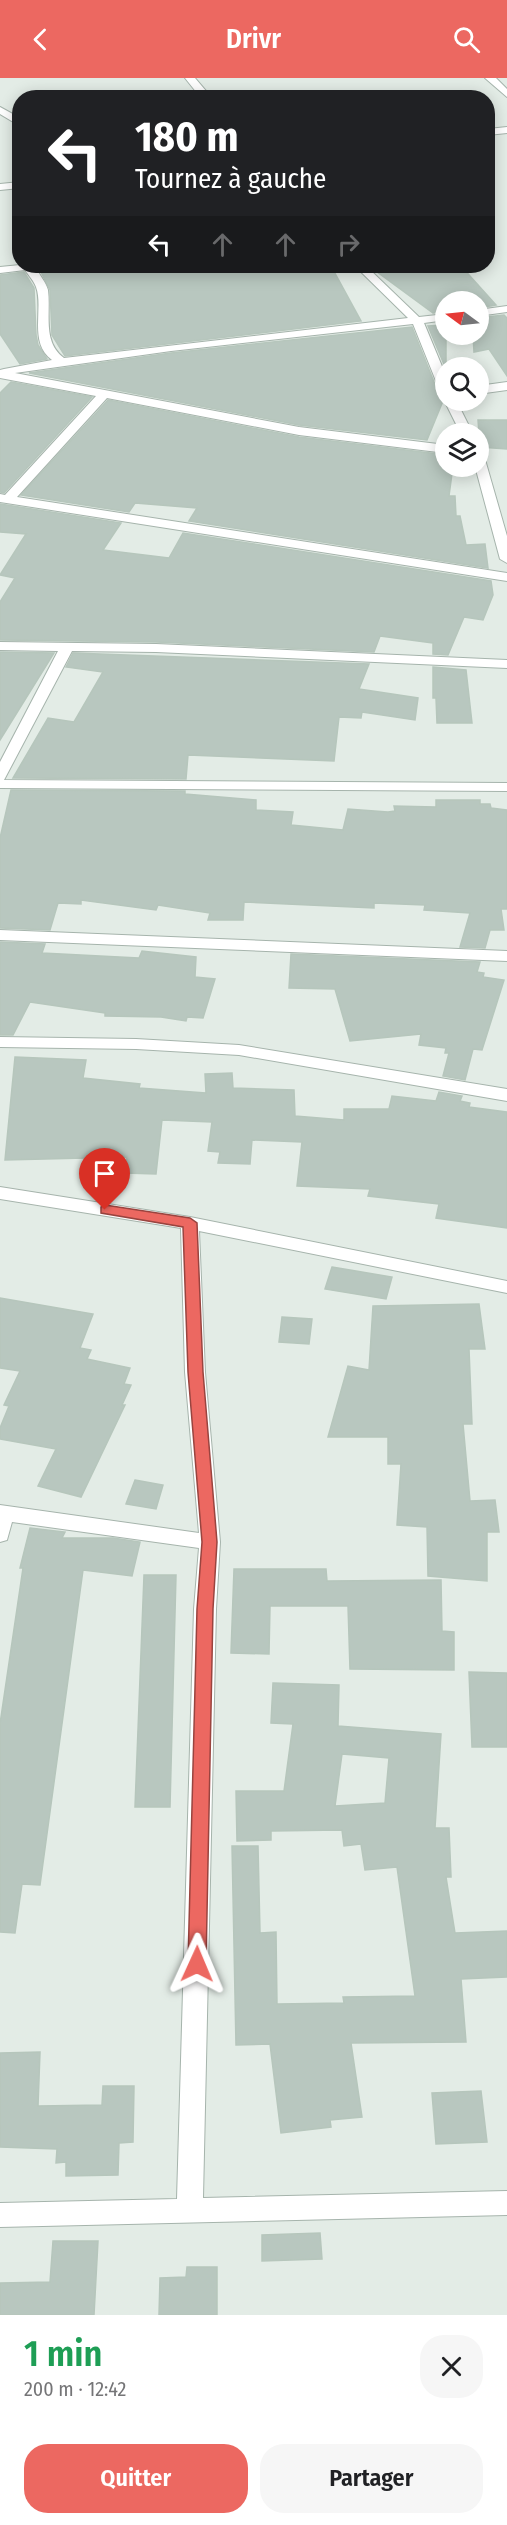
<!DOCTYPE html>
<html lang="fr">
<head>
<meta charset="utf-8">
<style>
  body { margin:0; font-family:"Fira Sans Condensed",sans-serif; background:#f6f6f6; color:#202124; height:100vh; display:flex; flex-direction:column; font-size:22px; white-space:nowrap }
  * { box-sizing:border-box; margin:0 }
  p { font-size:20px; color:#757577 }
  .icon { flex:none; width:33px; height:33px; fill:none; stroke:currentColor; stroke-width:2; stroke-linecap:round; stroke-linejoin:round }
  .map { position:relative; height:2237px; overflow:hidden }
  .sheet { display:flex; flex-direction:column; background:#fff; flex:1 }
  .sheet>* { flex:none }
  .top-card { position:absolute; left:12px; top:12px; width:483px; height:183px; border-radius:24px; box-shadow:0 3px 15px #0003; background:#202124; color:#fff; overflow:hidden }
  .needle { width:39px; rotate:285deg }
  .buttons { position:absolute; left:435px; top:213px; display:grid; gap:12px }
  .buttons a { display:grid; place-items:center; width:54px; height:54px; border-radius:50%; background:#fff; box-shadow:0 3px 15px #0003; font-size:30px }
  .pin { position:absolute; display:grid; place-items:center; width:51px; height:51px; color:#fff; margin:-62px -26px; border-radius:50% 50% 50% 0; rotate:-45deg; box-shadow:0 0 6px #0007 }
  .pin .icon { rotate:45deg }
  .me { position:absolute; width:66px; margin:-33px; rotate:1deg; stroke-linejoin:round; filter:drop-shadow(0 0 4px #0008) }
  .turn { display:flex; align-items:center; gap:21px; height:126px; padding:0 24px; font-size:27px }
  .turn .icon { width:78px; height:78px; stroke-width:2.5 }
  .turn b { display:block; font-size:42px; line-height:51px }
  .lanes { display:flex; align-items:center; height:57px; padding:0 24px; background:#0003; justify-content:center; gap:30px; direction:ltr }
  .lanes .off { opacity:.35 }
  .round { display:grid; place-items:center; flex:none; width:63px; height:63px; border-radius:24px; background:#f6f6f6 }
  .overview { display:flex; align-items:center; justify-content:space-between; height:102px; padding:0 24px }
  h1 { font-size:36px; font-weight:600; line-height:45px; color:#1e9e55 }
  .primary-button { display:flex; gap:12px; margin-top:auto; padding:12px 24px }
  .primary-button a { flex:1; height:69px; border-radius:24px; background:#ec6861; color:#fff; font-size:24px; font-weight:600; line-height:69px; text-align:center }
  .primary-button a+a { background:#f6f6f6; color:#202124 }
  header { display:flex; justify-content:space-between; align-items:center; height:78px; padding:0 24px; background:#ec6861; color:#fff; font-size:27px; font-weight:600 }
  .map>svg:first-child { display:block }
  .building { fill:#b8c7bf; stroke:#b6c6bc; stroke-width:1.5; fill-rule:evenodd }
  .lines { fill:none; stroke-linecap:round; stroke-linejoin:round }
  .street-casing { stroke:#a6b4ac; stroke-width:2 }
  .street { fill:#fff; fill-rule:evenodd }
  .route { fill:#ec6861; stroke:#99443f; stroke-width:1.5 }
</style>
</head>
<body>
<header><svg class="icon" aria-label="back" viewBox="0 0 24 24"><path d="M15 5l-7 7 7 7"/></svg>Drivr<svg class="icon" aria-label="search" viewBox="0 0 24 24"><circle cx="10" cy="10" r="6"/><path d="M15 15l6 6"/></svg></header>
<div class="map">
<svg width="507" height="2237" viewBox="0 0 507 2237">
  <rect width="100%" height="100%" fill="#e3ece6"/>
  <path class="building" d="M 105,188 L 331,188 L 361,243 L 65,278 L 52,257 L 50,212 L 41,194 L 105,191 Z
    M 369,188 L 461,188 L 496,227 L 478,230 L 478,224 L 446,224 L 446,234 L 433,235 Z
    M 24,194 L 34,210 L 36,257 L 38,267 L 47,281 L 20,286 L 0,256 L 0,197 Z
    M 504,237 L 507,240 L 507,298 L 489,271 L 474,274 L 473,256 L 478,256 L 478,240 Z
    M 446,247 L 446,291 L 428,248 Z
    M 412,249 L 438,314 L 445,318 L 427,362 L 299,347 L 29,295 L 171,275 Z
    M 11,304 L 92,319 L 4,415 L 0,414 L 0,315 Z
    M 108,322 L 299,359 L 446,377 L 446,388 L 453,388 L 449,418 L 455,418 L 456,438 L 460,438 L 466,467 L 485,466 L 488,490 L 189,443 L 197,430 L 135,425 L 129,434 L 21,417 Z
    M 478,342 L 507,342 L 507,371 L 480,369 Z
    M 0,426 L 121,445 L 103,472 L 169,480 L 183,455 L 491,503 L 493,517 L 483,542 L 464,539 L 448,577 L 433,576 L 433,565 L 380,558 L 374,574 L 156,564 L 0,562 L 0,524 L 15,500 L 0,497 L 26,456 L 0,454 Z
    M 0,574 L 54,575 L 0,662 Z
    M 73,575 L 369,586 L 359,611 L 418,620 L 415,642 L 362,634 L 361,640 L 339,639 L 334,683 L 188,677 L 186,701 L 13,700 L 48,640 L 74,644 L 103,594 L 66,589 Z
    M 433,589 L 466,592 L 472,645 L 437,645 L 436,620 L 433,620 Z
    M 11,712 L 185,713 L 185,716 L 256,722 L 256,732 L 293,734 L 291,747 L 343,752 L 348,731 L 388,734 L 395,733 L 394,728 L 436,729 L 436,722 L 480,722 L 480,726 L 490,726 L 491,730 L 507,732 L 507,831 L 501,831 L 504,852 L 490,852 L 485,870 L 460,869 L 470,835 L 424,832 L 425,827 L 374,825 L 374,830 L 244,824 L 243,842 L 208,842 L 210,835 L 158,827 L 156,832 L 81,822 L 81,826 L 58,825 L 50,852 L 0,850 L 0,760 Z
    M 0,864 L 45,866 L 42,875 L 139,880 L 142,873 L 196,879 L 195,899 L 215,901 L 203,940 L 187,939 L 186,943 L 161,939 L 105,938 L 105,935 L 30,924 L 13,957 L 0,957 Z
    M 291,876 L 480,884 L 477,894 L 484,895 L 483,899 L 504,902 L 482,972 L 473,971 L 465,1002 L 443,998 L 449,975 L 445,975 L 446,970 L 419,967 L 421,956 L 350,963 L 335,911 L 289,910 Z
    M 15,979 L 86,982 L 83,1000 L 140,1006 L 139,1010 L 206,1015 L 205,996 L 232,995 L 233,1010 L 294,1012 L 295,1038 L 344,1042 L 344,1031 L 389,1031 L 392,1018 L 436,1023 L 439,1014 L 462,1018 L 460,1023 L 470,1025 L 469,1029 L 507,1034 L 507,1150 L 436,1140 L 439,1126 L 368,1118 L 370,1111 L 297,1108 L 302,1064 L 252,1062 L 250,1086 L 218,1085 L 220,1074 L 208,1073 L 212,1044 L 162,1042 L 156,1096 L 125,1095 L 127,1079 L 5,1082 Z
    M 332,1189 L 392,1199 L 386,1221 L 325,1211 Z
    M 0,1220 L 93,1236 L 80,1270 L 91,1272 L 87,1281 L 130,1290 L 124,1306 L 131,1307 L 122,1327 L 125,1327 L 81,1419 L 38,1408 L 56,1371 L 0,1361 L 0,1350 L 9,1328 L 4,1327 L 20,1293 L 0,1290 Z
    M 479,1226 L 485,1271 L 469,1271 L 472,1346 L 463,1346 L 470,1423 L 495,1422 L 499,1454 L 487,1454 L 487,1503 L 428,1498 L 427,1449 L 397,1447 L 401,1386 L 388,1386 L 388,1359 L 328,1359 L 348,1288 L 369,1292 L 373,1228 Z
    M 282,1239 L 312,1241 L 309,1266 L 279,1264 Z
    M 135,1402 L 163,1407 L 156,1431 L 126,1426 Z
    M 30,1450 L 65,1454 L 62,1460 L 113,1460 L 140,1464 L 132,1498 L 83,1492 L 40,1807 L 22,1806 L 15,1855 L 0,1854 L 0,1646 L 23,1490 L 20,1490 Z
    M 234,1491 L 326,1491 L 327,1503 L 441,1502 L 442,1553 L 454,1554 L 454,1592 L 350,1591 L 348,1528 L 270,1528 L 269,1576 L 231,1575 Z
    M 144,1497 L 176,1497 L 170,1729 L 135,1729 Z
    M 469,1594 L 507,1595 L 507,1669 L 472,1669 Z
    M 273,1605 L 339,1607 L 338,1648 L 441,1656 L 435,1750 L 449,1750 L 451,1799 L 446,1799 L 455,1855 L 507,1853 L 507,1899 L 461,1901 L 466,1964 L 351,1965 L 362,2039 L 330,2042 L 331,2049 L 281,2055 L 270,1966 L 236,1967 L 232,1768 L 258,1768 L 260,1855 L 276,1854 L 277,1926 L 344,1925 L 343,1919 L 415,1918 L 397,1789 L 365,1792 L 361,1766 L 344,1768 L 342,1752 L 271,1753 L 271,1762 L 237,1763 L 236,1713 L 284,1713 L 293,1646 L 271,1645 ZM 342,1676 L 389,1680 L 385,1725 L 335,1728 Z
    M 40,1974 L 38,2028 L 102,2027 L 103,2008 L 134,2008 L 133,2064 L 119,2065 L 118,2097 L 66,2098 L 66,2084 L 56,2085 L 57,2071 L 0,2069 L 0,1975 Z
    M 481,2013 L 487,2064 L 436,2066 L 432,2015 Z
    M 320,2155 L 322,2181 L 262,2183 L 262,2157 Z
    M 53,2163 L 98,2163 L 94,2237 L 0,2237 L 0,2205 L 50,2204 Z
    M 187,2189 L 217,2189 L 217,2237 L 159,2237 L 160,2200 L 186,2199 Z"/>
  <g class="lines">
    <defs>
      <path id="street" d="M 185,0 L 195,0 L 212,20 L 201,20 Z
        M 485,0 L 496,0 L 507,11 L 507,19 Z
        M 0,29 L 20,40 L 20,48 L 0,36 Z
        M 507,49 L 507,55 L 488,57 L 488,51 Z
        M 20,104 L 20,110 L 0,112 L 0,106 Z
        M 20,187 L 41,188 L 36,191 C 40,197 46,205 48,212 C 51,235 42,264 64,280 L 408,240 L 355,188 L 366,188 L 419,239 L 446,236 L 446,242 L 424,245 L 446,298 L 446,316 L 440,313 L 413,246 L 171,273 L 15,295 L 299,349 L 446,367 L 446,375 L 299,357 L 107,320 L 17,419 L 507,495 L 507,503 L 0,424 L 0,416 L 5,417 L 96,318 L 0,300 L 0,292 L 4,291 L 52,282 C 28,265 44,230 36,209 C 34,203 29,198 25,192 L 0,195 L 0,189 Z
        M 507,228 L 507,234 L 478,238 L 478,232 Z
        M 507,304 L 507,312 L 478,316 L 478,308 Z
        M 446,320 L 446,322 L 456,322 L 473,356 L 461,356 L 444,322 Z
        M 478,374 L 484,378 L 507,458 L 507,485 L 500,481 L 475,388 L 478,388 Z
        M 0,564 L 156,566 L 507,582 L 507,590 L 156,574 L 72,573 L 4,702 L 507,705 L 507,713 L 0,710 L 0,684 L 58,573 L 0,572 Z
        M 0,852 L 507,873 L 507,883 L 0,862 Z
        M 0,959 L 136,961 L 239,967 L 507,1011 L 507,1023 L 239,977 L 136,971 L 0,969 Z
        M 0,1109 L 190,1139 L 507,1203 L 507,1215 L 199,1153 L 205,1294 L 220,1464 L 216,1531 L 203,2120 L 507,2113 L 507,2137 L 0,2149 L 0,2125 L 177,2121 L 194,1531 L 199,1470 L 12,1444 L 7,1462 L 0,1464 L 0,1427 L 199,1455 L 185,1294 L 181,1150 L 0,1121 Z"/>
    </defs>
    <use href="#street" class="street-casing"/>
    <use href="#street" class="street"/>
  </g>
  <path class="route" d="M 105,1127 L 190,1140 L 197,1145 L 203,1294 L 217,1464 L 213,1531 L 206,1886 L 203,1892 L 197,1894 L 190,1892 L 188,1886 L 197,1531 L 202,1464 L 188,1294 L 183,1149 L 101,1135 L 101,1129 Z"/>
</svg>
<div class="buttons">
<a><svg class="needle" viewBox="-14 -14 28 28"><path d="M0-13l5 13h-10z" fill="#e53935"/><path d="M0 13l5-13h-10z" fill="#757577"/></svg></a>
<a><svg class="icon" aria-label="search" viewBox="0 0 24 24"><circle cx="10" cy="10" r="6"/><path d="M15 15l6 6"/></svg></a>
<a><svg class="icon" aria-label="layers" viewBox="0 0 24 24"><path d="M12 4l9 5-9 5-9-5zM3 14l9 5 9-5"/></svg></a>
</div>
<div class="pin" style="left:105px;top:1132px;background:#d93025"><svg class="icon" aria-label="arrive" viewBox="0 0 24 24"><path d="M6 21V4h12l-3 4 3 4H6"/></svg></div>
<svg class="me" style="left:197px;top:1886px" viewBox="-20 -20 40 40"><path d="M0-17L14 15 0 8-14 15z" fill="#ec6861" stroke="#fff" stroke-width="4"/></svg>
<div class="top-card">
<div class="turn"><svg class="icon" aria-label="left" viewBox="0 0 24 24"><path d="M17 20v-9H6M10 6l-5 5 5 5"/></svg><div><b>180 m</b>Tournez à gauche</div></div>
<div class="lanes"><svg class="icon" aria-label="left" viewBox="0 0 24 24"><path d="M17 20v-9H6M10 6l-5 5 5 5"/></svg><svg class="icon off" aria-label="ahead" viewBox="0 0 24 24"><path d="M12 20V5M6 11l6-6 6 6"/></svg><svg class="icon off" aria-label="ahead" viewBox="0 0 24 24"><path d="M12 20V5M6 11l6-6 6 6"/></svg><svg class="icon off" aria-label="right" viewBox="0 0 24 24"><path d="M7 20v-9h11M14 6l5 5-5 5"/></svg></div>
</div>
</div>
<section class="sheet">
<div class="overview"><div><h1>1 min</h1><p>200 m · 12:42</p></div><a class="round"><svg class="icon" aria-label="close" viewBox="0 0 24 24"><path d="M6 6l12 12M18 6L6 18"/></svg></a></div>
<div class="primary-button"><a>Quitter</a><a>Partager</a></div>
</section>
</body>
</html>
